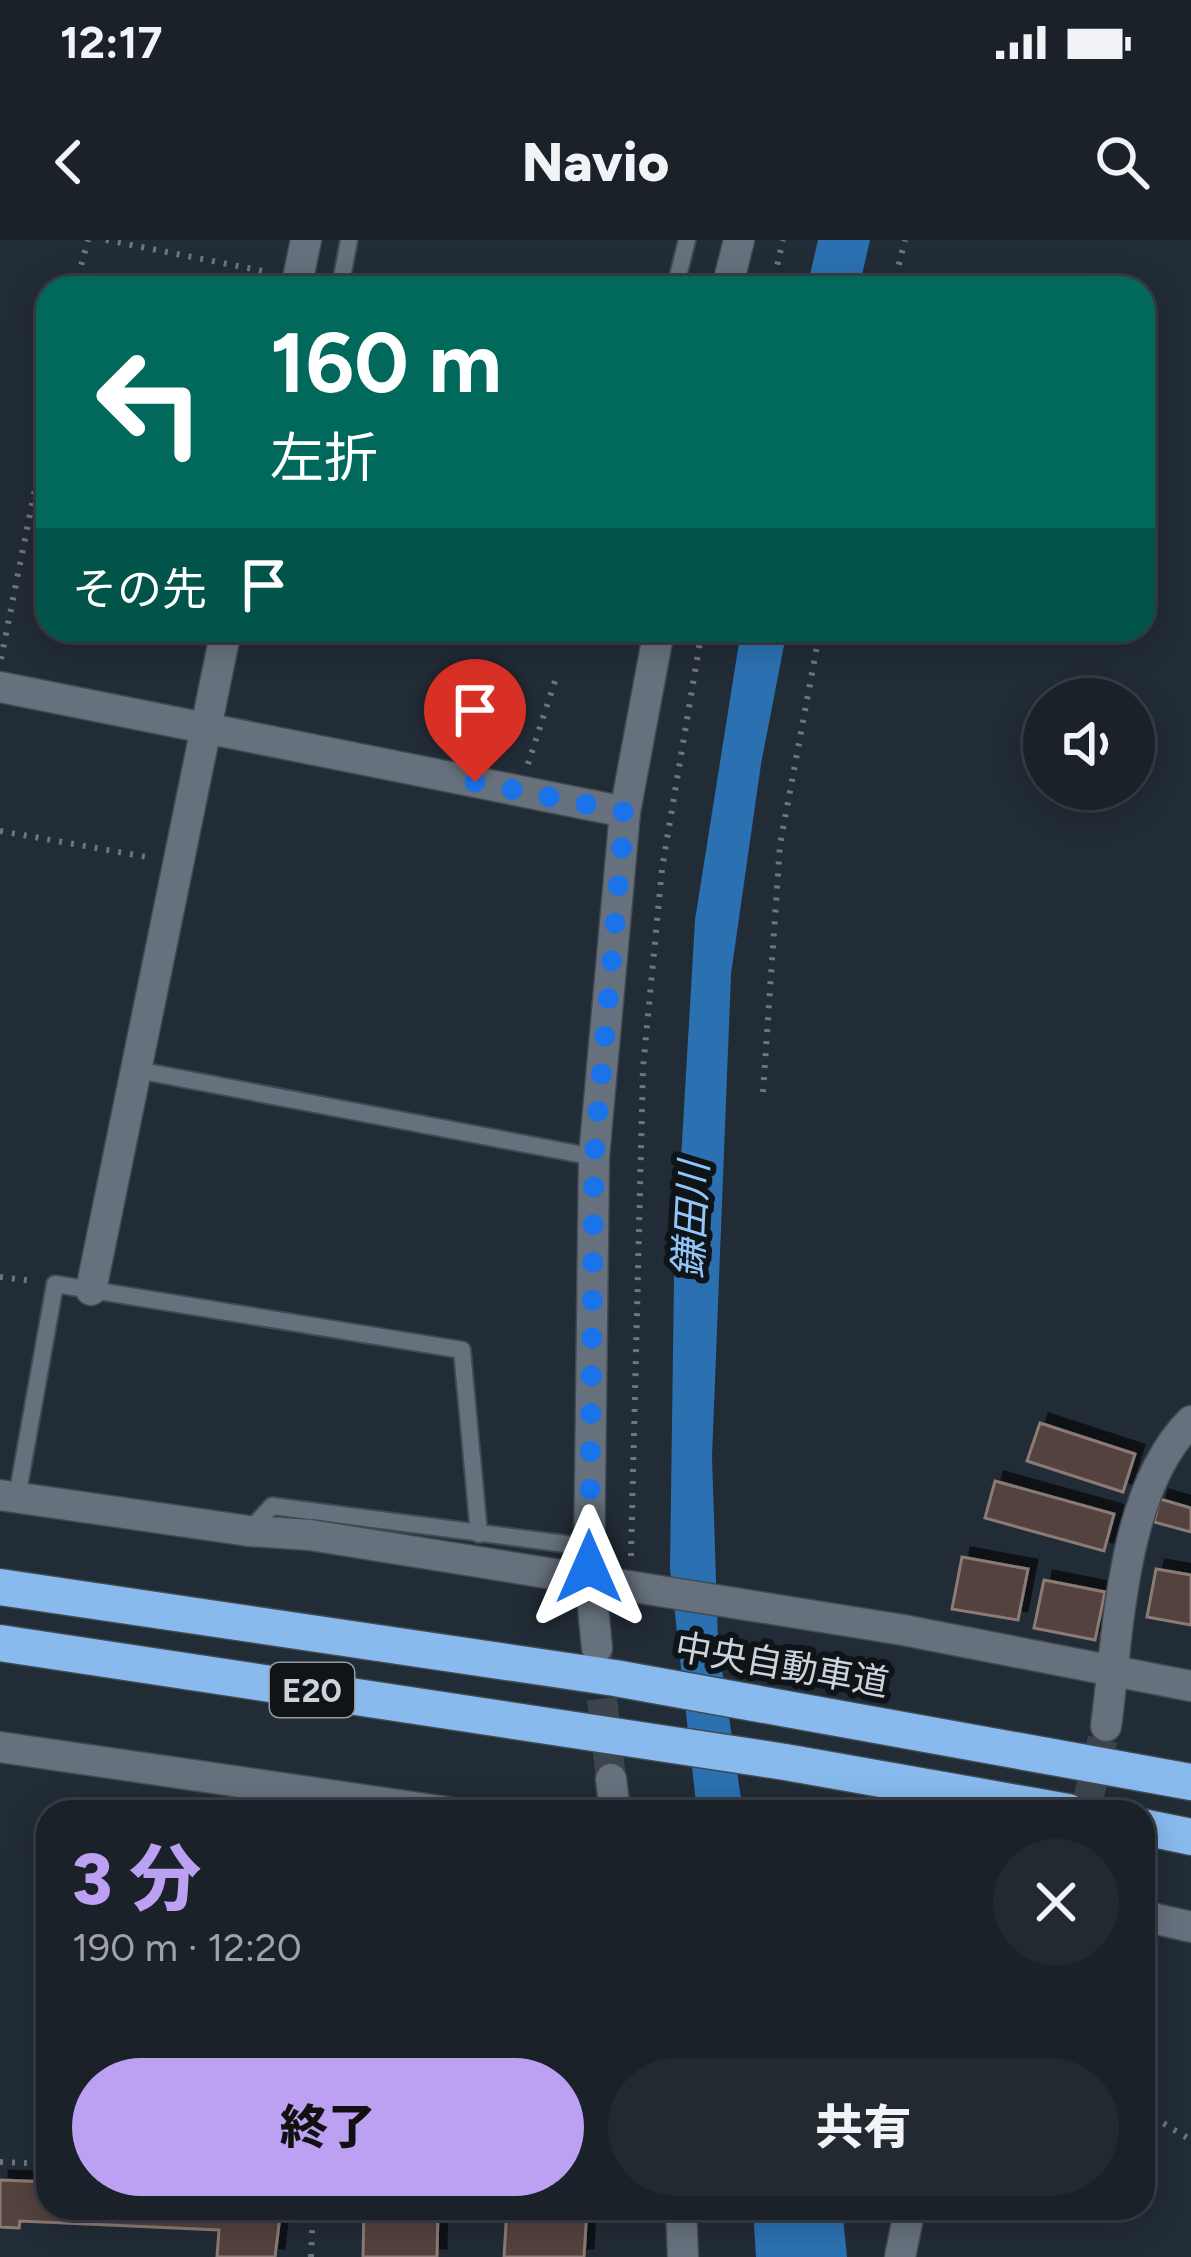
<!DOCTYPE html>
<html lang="ja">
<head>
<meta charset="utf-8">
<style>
  body { margin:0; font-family:Figtree,"Noto Sans JP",sans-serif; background:#232930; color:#f1f3f6; height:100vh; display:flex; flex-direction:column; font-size:45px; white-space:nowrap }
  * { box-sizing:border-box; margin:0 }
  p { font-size:39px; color:#9fa3a8 }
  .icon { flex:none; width:66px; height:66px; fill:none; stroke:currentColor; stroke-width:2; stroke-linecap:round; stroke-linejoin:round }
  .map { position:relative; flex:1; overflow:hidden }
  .panel { position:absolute; left:36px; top:1560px; width:1119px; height:420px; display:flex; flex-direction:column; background:#1a2128; border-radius:36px; box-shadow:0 6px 30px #0003,0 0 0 3px #383e45 }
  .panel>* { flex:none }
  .guide { position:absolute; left:36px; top:36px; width:1119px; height:366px; border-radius:36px; box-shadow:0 6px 30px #0003,0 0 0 3px #383e45; background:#00695c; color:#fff; overflow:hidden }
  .controls { position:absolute; left:1023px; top:438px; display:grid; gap:24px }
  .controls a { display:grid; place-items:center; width:132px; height:132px; border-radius:50%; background:#1a2128; box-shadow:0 6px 30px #0003,0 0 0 3px #383e45; font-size:60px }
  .pin { position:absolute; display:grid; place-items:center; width:102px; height:102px; color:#fff; margin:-123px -51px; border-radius:50% 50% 50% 0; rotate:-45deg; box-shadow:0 0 12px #0007 }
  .pin .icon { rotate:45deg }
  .me { position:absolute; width:132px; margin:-66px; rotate:0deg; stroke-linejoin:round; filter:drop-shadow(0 0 9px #0008) }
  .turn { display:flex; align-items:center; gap:42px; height:252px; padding:0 36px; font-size:54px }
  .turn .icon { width:156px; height:156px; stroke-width:2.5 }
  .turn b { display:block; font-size:84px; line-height:102px }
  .then { display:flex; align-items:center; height:114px; padding:0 36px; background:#0003; gap:24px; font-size:45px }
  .round { display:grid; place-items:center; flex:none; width:126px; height:126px; border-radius:63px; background:#232930 }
  .overview { display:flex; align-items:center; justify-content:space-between; height:204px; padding:0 36px }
  h1 { font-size:72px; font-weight:800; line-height:90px; color:#bca0f2 }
  .action { display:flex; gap:24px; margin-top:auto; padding:24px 36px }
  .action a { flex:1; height:138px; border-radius:72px; background:#bca0f2; color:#111; font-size:48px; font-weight:800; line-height:138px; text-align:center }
  .action a+a { background:#232930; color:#f1f3f6 }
  .status { display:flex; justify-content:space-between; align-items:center; height:84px; padding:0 60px; background:#1a2128; direction:ltr }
  .status svg { height:33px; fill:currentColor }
  header { display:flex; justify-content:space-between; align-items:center; height:156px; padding:0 36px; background:#1a2128; font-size:54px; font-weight:800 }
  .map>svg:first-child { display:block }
  .water { fill:#2b71b1 }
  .building { fill:#52433d; stroke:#8b7a74; stroke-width:3; filter:url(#shadow) }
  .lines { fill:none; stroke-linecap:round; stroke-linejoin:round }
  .minor-tunnel { stroke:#3c454e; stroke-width:30; stroke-dasharray:30 15; stroke-linecap:butt }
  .service-casing { stroke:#414952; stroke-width:20 }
  .minor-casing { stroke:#414952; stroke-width:33 }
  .tertiary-casing { stroke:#414952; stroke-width:33 }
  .motorway-casing { stroke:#414952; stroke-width:39 }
  .path { stroke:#6d767e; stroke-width:6; stroke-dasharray:3 9; stroke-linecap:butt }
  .service { stroke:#66717d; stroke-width:16 }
  .minor { stroke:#66717d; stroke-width:30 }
  .tertiary { stroke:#66717d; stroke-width:30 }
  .motorway { stroke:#88baed; stroke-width:36 }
  .minor-bridge-casing { stroke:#414952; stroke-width:33; stroke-linecap:butt }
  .minor-bridge { stroke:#66717d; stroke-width:30 }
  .route { stroke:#1a73e8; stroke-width:21; stroke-dasharray:0 37.8 }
  .labels { text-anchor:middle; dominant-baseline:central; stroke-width:12; stroke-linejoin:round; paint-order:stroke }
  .shield { fill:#0f1418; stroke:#939a9f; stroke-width:3 }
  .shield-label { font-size:33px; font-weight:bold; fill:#ccd3d9 }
  .street-label { font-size:36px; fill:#ccd3d9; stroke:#0f1418 }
  .water-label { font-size:39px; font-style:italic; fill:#92c5f9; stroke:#0f1418 }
</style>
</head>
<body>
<div class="status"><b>12:17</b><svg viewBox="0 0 49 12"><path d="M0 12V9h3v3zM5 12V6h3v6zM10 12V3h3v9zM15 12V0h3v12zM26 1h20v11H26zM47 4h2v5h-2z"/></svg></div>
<header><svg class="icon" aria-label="back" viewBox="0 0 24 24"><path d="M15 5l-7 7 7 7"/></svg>Navio<svg class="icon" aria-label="search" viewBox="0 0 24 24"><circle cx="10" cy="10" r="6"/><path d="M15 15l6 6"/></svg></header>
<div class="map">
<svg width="1191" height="2017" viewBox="0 0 1191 2017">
  <defs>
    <filter id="shadow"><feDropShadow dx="9" dy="-9" stdDeviation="0" flood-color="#0009"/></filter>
  </defs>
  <rect width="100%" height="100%" fill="#222c36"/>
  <path class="water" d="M 818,0 L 870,0 L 859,48 L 807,48 Z
    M 741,390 L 787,390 L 761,524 L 731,734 L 712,1217 L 718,1402 L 743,1572 L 697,1572 L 670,1329 L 674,1039 L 695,680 Z
    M 753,1968 L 842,1968 L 847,2017 L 756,2017 Z"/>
  <path class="building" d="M 1040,1183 L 1135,1214 L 1123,1252 L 1027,1221 Z
    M 995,1241 L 1114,1274 L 1104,1311 L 985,1278 Z
    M 1160,1259 L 1191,1268 L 1191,1292 L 1154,1282 Z
    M 962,1317 L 1028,1329 L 1018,1380 L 952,1369 Z
    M 1156,1329 L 1191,1335 L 1191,1385 L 1147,1377 Z
    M 1044,1340 L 1105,1352 L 1095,1400 L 1034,1388 Z
    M 0,1940 L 48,1942 L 48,1968 L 281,1968 L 275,2017 L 217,2017 L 219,1990 L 20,1981 L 19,1988 L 0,1987 Z
    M 364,1968 L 438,1968 L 437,2017 L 363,2017 Z
    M 507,1968 L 587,1968 L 584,2017 L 504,2017 Z"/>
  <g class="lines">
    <path class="minor-tunnel" d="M 597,1414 L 611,1539
      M 1085,1572 L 1106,1486"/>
    <defs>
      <path id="service" d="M 340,48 L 349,0
        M 675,48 L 687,0
        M 137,830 L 594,917
        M 17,1257 L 55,1044 L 462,1110 L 479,1294
        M 249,1291 L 272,1266 L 589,1307"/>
      <path id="minor" d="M 296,48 L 306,0
        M 727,48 L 739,0
        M 0,447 L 625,572
        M 91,1050 L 226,390
        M 0,1255 L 249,1291 L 310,1295
        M 589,1327 L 594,917 L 625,572 L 659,390
        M 592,1357 L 597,1408
        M 903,1390 L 1191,1446
        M 1106,1486 C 1119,1391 1121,1251 1191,1181
        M 0,1507 L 447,1572
        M 611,1539 L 615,1572
        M 1143,1676 L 1191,1687
        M 681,1968 L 683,2017"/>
      <path id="tertiary" d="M 900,2017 L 910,1968"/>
      <path id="motorway" d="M 0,1347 L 615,1438 L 1191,1542
        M 0,1403 L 785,1522 L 1068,1572
        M 1143,1587 L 1191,1597"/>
    </defs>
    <use href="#service" class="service-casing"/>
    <use href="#minor" class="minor-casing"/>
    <use href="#tertiary" class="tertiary-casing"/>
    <use href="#motorway" class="motorway-casing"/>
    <path class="path" d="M 106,0 L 268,32
      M 75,48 L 88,0
      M 772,48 L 783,0
      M 893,48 L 905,0
      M 1,419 L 48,184
      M 528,524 L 555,441
      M 0,591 L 147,617
      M 763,852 L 780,605 L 820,390
      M 0,1037 L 33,1041
      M 631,1316 L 643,828 L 662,629 L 702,390
      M 1143,1871 L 1191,1900
      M 0,1922 L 48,1924
      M 311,2017 L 313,1968"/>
    <use href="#service" class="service"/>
    <use href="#minor" class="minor"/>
    <use href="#tertiary" class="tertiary"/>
    <use href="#motorway" class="motorway"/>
    <defs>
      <path id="minor-bridge" d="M 310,1295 L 903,1390"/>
    </defs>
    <use href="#minor-bridge" class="minor-bridge-casing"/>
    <use href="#minor-bridge" class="minor-bridge"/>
  </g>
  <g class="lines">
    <path class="route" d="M 475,542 L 625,572 L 594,917 L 589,1327"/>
  </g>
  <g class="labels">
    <rect class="shield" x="270" y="1423" width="84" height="54" rx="9"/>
    <g class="shield-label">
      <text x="312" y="1450">E20</text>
    </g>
    <g class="street-label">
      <text transform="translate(782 1425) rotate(10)">中央自動車道</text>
    </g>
    <g class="water-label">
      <text transform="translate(691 980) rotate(-87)">鎌田川</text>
    </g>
  </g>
</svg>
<div class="controls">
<a><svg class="icon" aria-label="sound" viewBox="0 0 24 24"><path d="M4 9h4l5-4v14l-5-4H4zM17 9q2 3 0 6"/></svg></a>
</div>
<div class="pin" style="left:475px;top:542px;background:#d93025"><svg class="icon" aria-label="arrive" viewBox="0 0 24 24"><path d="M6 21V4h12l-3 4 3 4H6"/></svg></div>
<svg class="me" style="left:589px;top:1327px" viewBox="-20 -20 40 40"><path d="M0-17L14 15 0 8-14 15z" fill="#1a73e8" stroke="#fff" stroke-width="4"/></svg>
<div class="guide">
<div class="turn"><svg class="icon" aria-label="left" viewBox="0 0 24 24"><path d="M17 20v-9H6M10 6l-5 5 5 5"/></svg><div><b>160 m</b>左折</div></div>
<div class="then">その先<svg class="icon" aria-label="arrive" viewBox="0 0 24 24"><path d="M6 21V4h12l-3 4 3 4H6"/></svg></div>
</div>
<section class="panel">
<div class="overview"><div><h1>3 分</h1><p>190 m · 12:20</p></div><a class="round"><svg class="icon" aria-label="close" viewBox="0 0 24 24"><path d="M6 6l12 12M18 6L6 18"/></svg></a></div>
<div class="action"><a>終了</a><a>共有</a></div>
</section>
</div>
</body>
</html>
